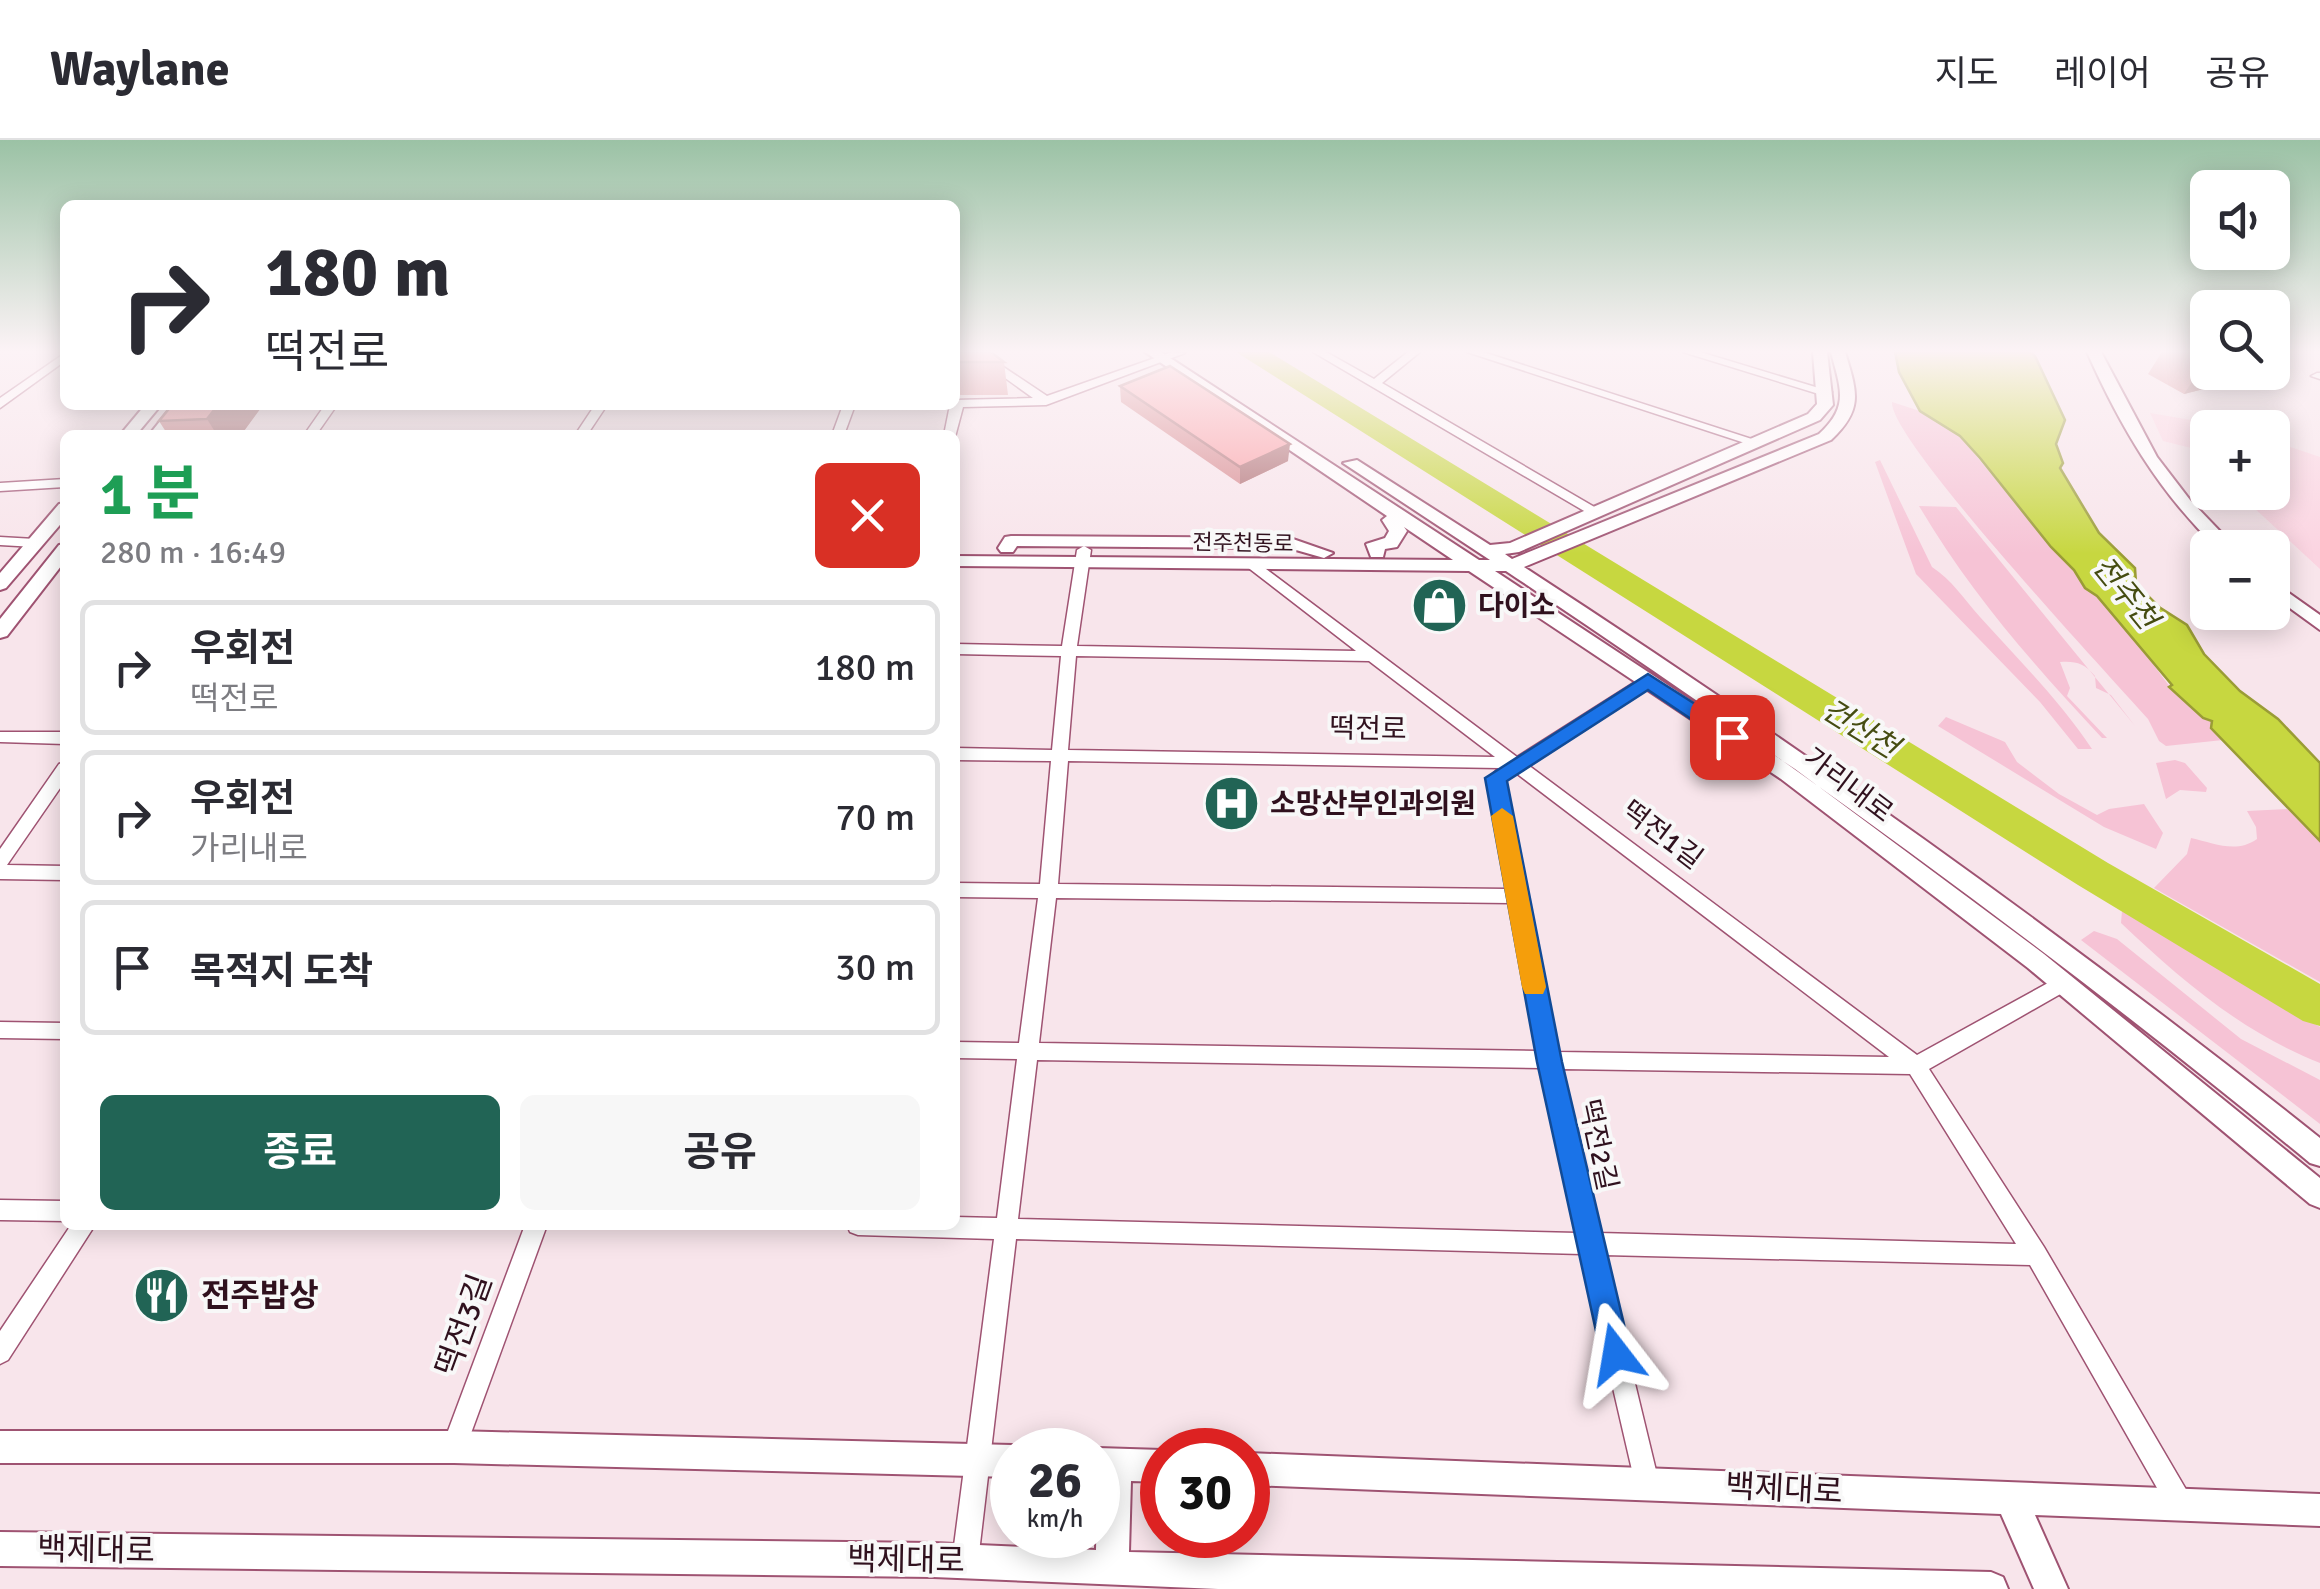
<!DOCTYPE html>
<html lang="ko">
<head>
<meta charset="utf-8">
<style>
  body { margin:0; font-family:Signika,"Noto Sans KR",sans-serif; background:#f7f7f7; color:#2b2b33; height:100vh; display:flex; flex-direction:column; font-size:38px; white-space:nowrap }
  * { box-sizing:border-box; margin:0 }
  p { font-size:32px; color:#7c7c81 }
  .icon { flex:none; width:55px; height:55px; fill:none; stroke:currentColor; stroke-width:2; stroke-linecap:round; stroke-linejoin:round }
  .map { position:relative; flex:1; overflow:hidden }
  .sheet { position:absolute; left:60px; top:290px; width:900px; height:800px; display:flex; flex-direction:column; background:#fff; border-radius:15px; box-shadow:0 5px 25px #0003 }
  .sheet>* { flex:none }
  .banner { position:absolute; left:60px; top:60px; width:900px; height:210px; border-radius:15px; box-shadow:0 5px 25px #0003; background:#fff; color:#2b2b33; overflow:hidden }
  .tools { position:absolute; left:2190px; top:30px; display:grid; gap:20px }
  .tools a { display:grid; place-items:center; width:100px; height:100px; border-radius:15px; background:#fff; box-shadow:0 5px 25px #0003; font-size:50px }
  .speed { position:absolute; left:990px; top:1288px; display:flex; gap:20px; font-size:50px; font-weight:700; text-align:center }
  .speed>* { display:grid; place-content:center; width:130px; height:130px; border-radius:50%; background:#fff; box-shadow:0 5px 25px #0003; line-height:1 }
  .speed small { font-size:25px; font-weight:400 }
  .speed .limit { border:15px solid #d22; background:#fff; color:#111 }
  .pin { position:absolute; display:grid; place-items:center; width:85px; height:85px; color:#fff; margin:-42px; border-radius:20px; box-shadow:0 5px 15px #0006 }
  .me { position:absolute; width:110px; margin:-55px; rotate:346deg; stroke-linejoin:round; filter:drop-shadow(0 0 8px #0008) }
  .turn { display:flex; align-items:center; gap:35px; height:210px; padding:0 40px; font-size:45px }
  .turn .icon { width:130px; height:130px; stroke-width:2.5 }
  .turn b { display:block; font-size:70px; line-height:85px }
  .round { display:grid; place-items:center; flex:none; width:105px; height:105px; border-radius:15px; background:#f7f7f7 }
  .summary { display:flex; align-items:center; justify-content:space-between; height:170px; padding:0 40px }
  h1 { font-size:60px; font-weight:700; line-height:75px; color:#1e9e55 }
  .cta { display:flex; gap:20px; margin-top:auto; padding:20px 40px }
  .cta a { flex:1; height:115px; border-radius:15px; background:#216455; color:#fff; font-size:40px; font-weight:700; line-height:115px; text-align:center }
  .cta a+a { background:#f7f7f7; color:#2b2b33 }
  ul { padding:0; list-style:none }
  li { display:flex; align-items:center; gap:30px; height:135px; margin:0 20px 15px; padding:0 20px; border:5px solid #e1e1e2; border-radius:15px }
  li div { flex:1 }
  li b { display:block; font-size:38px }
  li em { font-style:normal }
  header { display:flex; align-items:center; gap:60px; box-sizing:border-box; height:140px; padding:0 50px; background:#fff; border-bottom:2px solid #e1e1e2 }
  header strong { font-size:48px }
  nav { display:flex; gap:55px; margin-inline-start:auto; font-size:35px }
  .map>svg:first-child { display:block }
  .built { fill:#fbd4e1 }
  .green { fill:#f6c3d5 }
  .water { fill:#c7d740; stroke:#9a9c36; stroke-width:2.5 }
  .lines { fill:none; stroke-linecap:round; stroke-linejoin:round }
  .river { fill:#c7d740; fill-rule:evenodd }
  .minor-casing { stroke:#9f5372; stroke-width:3 }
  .tertiary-casing { stroke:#9f5372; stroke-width:4 }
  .minor { fill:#fff; fill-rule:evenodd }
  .tertiary { fill:#fff; fill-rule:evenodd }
  .wall { fill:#d78a8f }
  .shaded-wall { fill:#af7074 }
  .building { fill:#faa0a6; stroke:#af7074; stroke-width:2.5 }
  .route { fill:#1a73e8; stroke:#114b97; stroke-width:2.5 }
  .slow { fill:#f59e0b }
  .labels { text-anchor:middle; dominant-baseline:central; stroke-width:8; stroke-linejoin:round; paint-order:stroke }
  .far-street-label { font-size:22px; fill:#30111e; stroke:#f8f8f8 }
  .poi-label { font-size:28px; font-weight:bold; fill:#30111e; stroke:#f8f8f8; text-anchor:start }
  .street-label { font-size:28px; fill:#30111e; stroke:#f8f8f8 }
  .water-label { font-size:30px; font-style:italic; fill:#454c11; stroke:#f8f8f8 }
  .near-poi-label { font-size:32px; font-weight:bold; fill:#30111e; stroke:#f8f8f8; text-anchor:start }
  .near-street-label { font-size:32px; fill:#30111e; stroke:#f8f8f8 }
</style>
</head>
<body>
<header>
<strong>Waylane</strong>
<nav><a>지도</a><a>레이어</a><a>공유</a></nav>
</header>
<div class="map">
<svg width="2320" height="1449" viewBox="0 0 2320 1449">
  <rect width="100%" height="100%" fill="#f8e5eb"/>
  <path class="built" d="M 2150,273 L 2232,287 L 2208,288 L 2207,312 L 2163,301 Z
    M 2273,301 L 2320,317 L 2320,429 L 2238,353 L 2272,352 Z"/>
  <path class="green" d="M 1892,262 L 1920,271 L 1960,296 L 2051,407 L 2074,430 L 2084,448 L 2097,456 L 2138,504 L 2170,547 L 2212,581 L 2211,588 L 2223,600 L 2166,606 L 2159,601 L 2148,579 C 2111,537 1889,300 1892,262 Z
    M 1880,320 L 1932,427 C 1952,440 1964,459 1980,477 C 2019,520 2060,561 2092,609 L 2078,609 L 2040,562 L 1916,434 L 1875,322 Z
    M 1919,366 L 1956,367 L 2135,586 L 2111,555 L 2096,548 L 2095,536 C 2084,523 2076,521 2060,522 L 2070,548 L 2067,556 L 2107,598 L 2102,598 C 2033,524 1971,454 1919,366 Z
    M 1946,577 L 2005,602 L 2017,622 L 2059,654 L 2097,675 L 2109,669 L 2144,664 L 2163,693 L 2156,709 L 2104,687 L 1938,586 Z
    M 2175,620 L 2185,623 L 2207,648 L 2206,652 L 2180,650 L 2166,659 L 2156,623 Z
    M 2288,669 L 2320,701 L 2320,842 L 2154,748 L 2187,714 L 2191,698 C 2214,703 2236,714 2257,699 L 2256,687 L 2247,671 Z
    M 2122,771 L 2320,887 L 2320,923 C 2243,893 2180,839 2121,783 Z
    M 2094,791 L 2117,799 L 2241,899 L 2320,940 L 2320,984 L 2081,800 Z"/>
  <path class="water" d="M 1895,212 L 2030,212 L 2035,216 L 2065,280 L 2056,304 L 2063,323 L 2060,328 L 2099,393 L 2135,428 L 2136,444 L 2159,467 L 2187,485 L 2204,514 L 2240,551 L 2278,579 L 2320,623 L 2320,701 L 2211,588 L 2212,581 L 2203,578 L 2169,547 L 2172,545 L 2097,456 L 2085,448 L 2074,430 L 2051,407 L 1980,318 L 1960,296 L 1920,271 L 1899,232 Z"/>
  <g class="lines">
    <path class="river" d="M 1236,212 L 1269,212 L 2108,723 L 2320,844 L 2320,886 L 2303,881 L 2078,745 Z"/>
    <defs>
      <path id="minor" d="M 969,212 L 981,212 L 1047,256 L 1172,212 L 1185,213 L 1046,265 L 963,267 L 955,297 L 944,295 L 950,265 L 955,265 L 955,260 L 1033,258 Z
        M 1313,212 L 1326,212 L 1374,239 L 1408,212 L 1420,212 L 1382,243 L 1603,372 L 1596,376 L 1591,375 Z
        M 1467,212 L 1483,212 L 1764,303 L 1754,306 Z
        M 1683,212 L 1700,212 L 1832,252 L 1822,255 Z
        M 65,213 L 65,221 L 0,268 L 0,258 Z
        M 2317,233 L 2320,233 L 2320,239 L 2311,236 Z
        M 325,265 L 337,265 L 316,295 L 304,295 Z
        M 595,265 L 607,265 L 587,295 L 575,295 Z
        M 843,265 L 855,265 L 844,295 L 832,295 Z
        M 65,339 L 65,347 L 0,351 L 0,343 Z
        M 0,397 L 35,399 L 42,403 L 35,407 L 0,405 Z
        M 1084,406 L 1091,410 L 1077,506 L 1356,511 L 1246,426 L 1248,423 L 1258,423 L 1517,617 L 1643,537 L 1653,537 L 1656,541 L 1653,545 L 1528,625 L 1917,915 L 2057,838 L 2064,835 L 2071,838 L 2073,843 L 2071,848 L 1929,929 L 2044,1107 L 2191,1358 L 2195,1367 L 2191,1376 L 2182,1380 L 2173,1376 L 2030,1125 L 1604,1115 L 1659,1343 L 1656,1352 L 1647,1355 L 1638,1352 L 1635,1343 L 1582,1114 L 1016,1099 L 978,1421 L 974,1430 L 965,1434 L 956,1430 L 952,1421 L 994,1099 L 858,1095 L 850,1092 L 847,1085 L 955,1085 L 955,1077 L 997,1078 L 1017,919 L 955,918 L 955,902 L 1019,903 L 1038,758 L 955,757 L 955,743 L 1040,744 L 1051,621 L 955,620 L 955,608 L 1052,610 L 1061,516 L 955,514 L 955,504 L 1062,506 L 1077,410 ZM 1076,516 L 1369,521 L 1495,617 L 1068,610 ZM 1068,621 L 1499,628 L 1488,638 L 1507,749 L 1058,744 ZM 1516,633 L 1889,917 L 1558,912 L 1505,640 ZM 1056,758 L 1510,763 L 1538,911 L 1039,903 ZM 1037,920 L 1542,928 L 1577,1093 L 1018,1079 ZM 1562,929 L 1910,934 L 2016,1104 L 1599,1093 Z
        M 0,592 L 65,592 L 65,604 L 0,602 Z
        M 65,622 L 65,641 L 7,725 L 65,726 L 65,740 L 0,739 L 0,709 L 59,624 Z
        M 0,882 L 65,883 L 65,899 L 0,898 Z
        M 0,1060 L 65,1061 L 65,1081 L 0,1080 Z
        M 71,1085 L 95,1085 L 8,1220 L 0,1224 L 0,1191 Z
        M 525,1085 L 547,1085 L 466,1307 L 463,1316 L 454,1319 L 445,1316 L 442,1307 Z"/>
      <path id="tertiary" d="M 1145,212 L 1161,212 L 1479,420 L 1490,420 L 1343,323 L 1357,320 L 1490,405 L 1510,403 L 1808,274 L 1817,264 L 1813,212 L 1827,212 L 1833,265 L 1820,280 L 1519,412 L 1505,414 L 1512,419 L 1819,294 C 1850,266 1840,248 1831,212 L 1845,212 C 1857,252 1864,269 1831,300 L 1524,427 C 1798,605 2064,794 2320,998 L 2320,1026 L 2310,1023 C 2053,811 1784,616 1506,431 L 1495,431 L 1795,629 L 2044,814 L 2320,1038 L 2320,1068 L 2310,1064 L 2028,828 L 1781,639 L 1469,431 L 955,426 L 955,416 L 1453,420 L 1404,387 L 1407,391 L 1397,407 L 1385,409 L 1383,417 L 1371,417 L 1366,404 L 1385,398 L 1389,391 L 1382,380 L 1387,376 Z
        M 2087,212 L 2101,212 L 2157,317 L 2190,360 L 2236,408 L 2217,408 C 2158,351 2120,286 2087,212 Z
        M 145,265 L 161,265 L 136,295 L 120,295 Z
        M 173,265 L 189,265 L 165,295 L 149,295 Z
        M 65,363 L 65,379 L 6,448 L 0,450 L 0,433 L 59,364 Z
        M 1011,396 L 1290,398 L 1333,413 L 1324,418 L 1289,408 L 1017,406 L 1013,412 L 1001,412 L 998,408 L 1005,397 Z
        M 65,404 L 65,421 L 7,496 L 0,498 L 0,479 L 59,405 Z
        M 2272,441 L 2320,475 L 2320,490 L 2272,455 Z
        M 0,1291 L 454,1291 L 1012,1305 L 1023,1310 L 1012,1310 L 1012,1337 L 454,1323 L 0,1323 Z
        M 1098,1308 L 1162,1310 L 1162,1342 L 1131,1341 L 1129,1412 L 1991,1432 L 2003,1437 L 2008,1449 L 1218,1449 L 933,1437 L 0,1426 L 0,1392 L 933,1403 L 1096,1410 L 1098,1310 L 1093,1310 Z
        M 1248,1313 L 2320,1354 L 2320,1386 L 2035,1375 L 2068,1449 L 2034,1449 L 2001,1374 L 1248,1345 Z"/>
    </defs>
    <use href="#minor" class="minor-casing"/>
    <use href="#tertiary" class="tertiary-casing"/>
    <use href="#minor" class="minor"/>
    <use href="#tertiary" class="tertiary"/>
  </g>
  <path class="wall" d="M 955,212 L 1004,222 L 1008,255 L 955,255 Z
    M 2162,212 L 2208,212 L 2208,232 L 2227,243 L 2184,254 L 2148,234 Z
    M 1120,246 L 1288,321 L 1240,344 L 1121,262 Z
    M 172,265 L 263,265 L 241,295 L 168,295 L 159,281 Z"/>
  <path class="shaded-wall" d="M 2208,218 L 2208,232 L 2234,232 L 2227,243 L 2184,254 Z
    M 218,265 L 263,265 L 241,295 L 217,295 L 207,279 Z
    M 1290,304 L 1288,321 L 1240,344 L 1240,327 Z"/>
  <path class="building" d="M 955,212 L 991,212 L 1004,222 L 955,222 Z
    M 1170,226 L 1290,304 L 1240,327 L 1120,246 Z
    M 172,265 L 218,265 L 207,279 L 159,281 Z"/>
  <linearGradient id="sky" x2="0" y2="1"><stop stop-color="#9bc2a5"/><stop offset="0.51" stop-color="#fcf3f6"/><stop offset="1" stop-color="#fcf3f6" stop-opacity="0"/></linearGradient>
  <rect width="2320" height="414" fill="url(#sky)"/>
  <path class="route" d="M 1648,534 L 1739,592 L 1742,597 L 1739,602 L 1725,602 L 1648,550 L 1507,641 L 1562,922 L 1631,1214 L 1627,1224 L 1616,1229 L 1605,1224 L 1601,1214 L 1537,922 L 1485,638 Z"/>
  <path class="slow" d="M 1502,668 L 1513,676 L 1546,847 L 1543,854 L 1525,854 L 1522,847 L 1491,676 Z"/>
  <defs>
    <symbol id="shop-disc" viewBox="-11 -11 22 22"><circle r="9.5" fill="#216455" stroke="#f8f8f8"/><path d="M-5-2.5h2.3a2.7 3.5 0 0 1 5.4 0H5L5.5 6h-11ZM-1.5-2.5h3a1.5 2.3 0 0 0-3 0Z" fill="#fff"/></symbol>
    <symbol id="hospital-disc" viewBox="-11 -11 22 22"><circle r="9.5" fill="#216455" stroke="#f8f8f8"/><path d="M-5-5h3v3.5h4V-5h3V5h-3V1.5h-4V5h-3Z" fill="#fff"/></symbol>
    <symbol id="restaurant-disc" viewBox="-11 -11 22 22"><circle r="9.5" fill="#216455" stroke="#f8f8f8"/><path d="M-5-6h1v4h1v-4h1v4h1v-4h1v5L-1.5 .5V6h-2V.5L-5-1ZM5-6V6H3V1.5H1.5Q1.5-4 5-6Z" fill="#fff"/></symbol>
  </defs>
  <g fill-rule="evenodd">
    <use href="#shop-disc" x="1408" y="434" width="63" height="63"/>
    <use href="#hospital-disc" x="1200" y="632" width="63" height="63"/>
    <use href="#restaurant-disc" x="130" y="1124" width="63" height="63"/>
  </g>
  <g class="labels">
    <g class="far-street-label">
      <text transform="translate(1243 403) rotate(1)">전주천동로</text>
    </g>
    <g class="poi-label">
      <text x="1478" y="466">다이소</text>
      <text x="1270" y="664">소망산부인과의원</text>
    </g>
    <g class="street-label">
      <text transform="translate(1368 589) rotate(1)">떡전로</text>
      <text transform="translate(1848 645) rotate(37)">가리내로</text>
      <text transform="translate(1662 695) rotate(37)">떡전1길</text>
      <text transform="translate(1598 1005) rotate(78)">떡전2길</text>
    </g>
    <g class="water-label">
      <text transform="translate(2125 453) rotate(51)">전주천</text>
      <text transform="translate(1860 589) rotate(32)">건산천</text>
    </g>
    <g class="near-poi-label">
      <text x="201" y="1155">전주밥상</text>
    </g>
    <g class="near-street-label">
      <text transform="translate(464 1185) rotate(-70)">떡전3길</text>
      <text transform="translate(1784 1349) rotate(3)">백제대로</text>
      <text transform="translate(96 1410) rotate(1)">백제대로</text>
      <text transform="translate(906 1420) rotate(1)">백제대로</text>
    </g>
  </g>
</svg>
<div class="tools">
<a><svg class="icon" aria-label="sound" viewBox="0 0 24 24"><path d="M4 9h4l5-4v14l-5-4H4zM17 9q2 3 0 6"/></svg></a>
<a><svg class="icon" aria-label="search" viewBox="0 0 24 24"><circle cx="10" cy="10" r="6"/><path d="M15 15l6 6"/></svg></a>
<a>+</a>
<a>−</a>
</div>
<div class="speed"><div>26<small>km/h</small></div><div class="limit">30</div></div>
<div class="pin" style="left:1732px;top:597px;background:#d93025"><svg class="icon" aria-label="arrive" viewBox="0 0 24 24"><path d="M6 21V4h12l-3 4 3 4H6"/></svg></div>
<svg class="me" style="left:1616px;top:1214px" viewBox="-20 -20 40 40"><path d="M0-17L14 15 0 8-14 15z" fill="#1a73e8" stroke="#fff" stroke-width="4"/></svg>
<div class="banner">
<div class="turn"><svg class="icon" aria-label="right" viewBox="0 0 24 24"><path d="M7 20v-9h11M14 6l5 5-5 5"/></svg><div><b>180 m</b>떡전로</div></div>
</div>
<section class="sheet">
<div class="summary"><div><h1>1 분</h1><p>280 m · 16:49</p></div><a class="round" style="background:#d93025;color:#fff"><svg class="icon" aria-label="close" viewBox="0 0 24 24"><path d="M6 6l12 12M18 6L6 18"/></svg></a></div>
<ul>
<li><svg class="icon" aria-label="right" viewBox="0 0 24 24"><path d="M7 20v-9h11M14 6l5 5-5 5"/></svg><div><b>우회전</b><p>떡전로</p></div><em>180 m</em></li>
<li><svg class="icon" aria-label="right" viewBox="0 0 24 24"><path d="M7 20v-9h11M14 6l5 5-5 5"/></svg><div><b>우회전</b><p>가리내로</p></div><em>70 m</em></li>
<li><svg class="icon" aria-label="arrive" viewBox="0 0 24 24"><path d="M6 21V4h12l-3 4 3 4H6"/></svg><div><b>목적지 도착</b></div><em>30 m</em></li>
</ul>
<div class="cta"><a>종료</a><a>공유</a></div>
</section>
</div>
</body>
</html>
